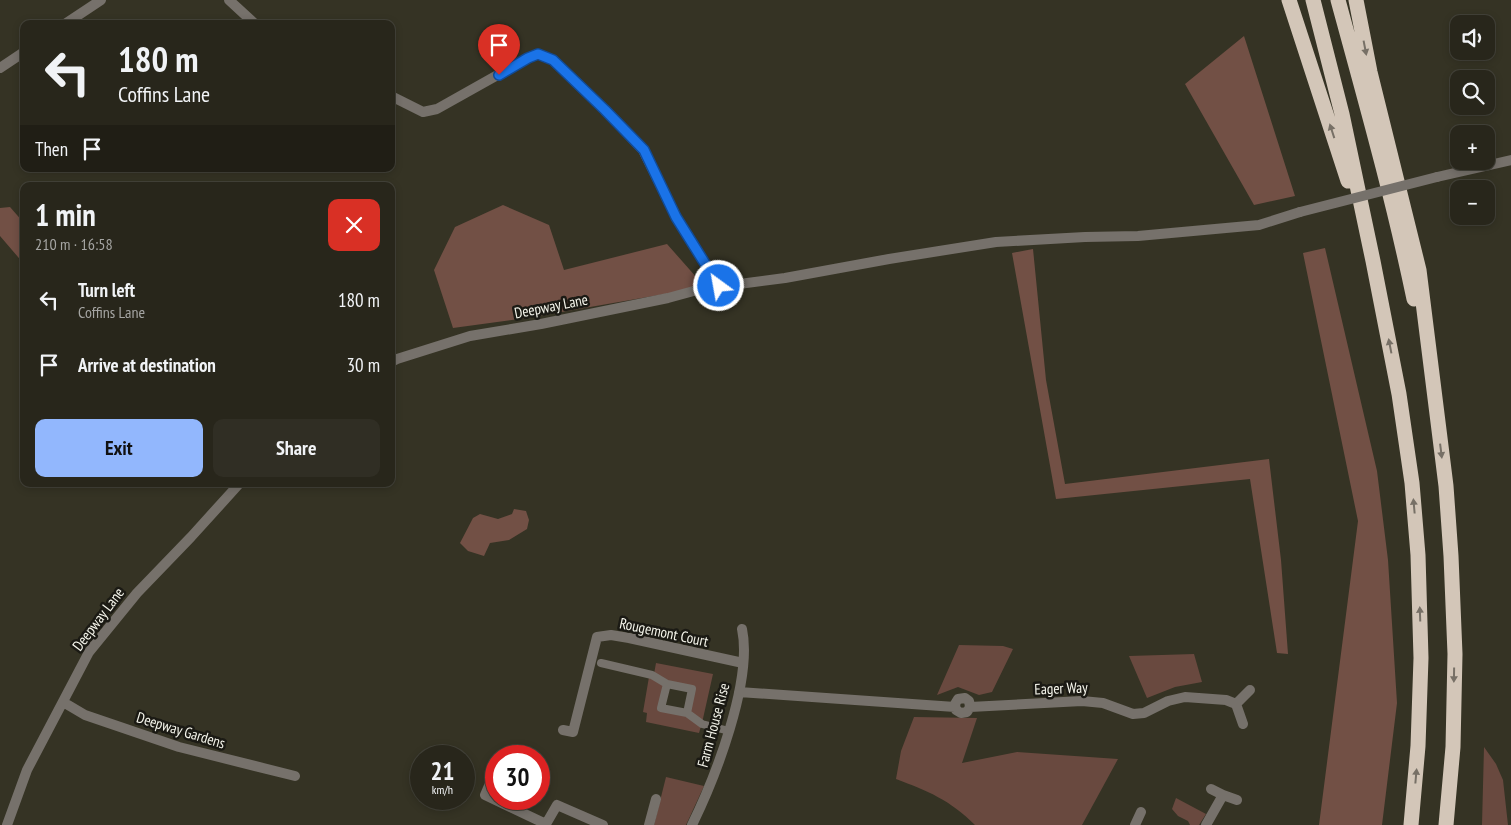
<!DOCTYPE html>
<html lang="en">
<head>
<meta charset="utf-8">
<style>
  body { margin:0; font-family:"PT Sans Narrow",sans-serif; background:#302e24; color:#f1f3f6; height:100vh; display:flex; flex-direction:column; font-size:19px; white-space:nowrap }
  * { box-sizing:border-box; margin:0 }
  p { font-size:16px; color:#a5a5a3 }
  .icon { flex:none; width:28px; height:28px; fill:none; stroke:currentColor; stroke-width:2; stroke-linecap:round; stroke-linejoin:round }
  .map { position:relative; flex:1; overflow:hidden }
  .side { position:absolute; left:20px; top:182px; width:375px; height:305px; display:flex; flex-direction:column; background:#28261b; border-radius:10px; box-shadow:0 2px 8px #0003,0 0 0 1px #44433a }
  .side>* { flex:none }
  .top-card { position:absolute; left:20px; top:20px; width:375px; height:152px; border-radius:10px; box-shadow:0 2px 8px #0003,0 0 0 1px #44433a; background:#28261b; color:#f1f3f6; overflow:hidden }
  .controls { position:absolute; left:1450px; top:15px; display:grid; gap:10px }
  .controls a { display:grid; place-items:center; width:45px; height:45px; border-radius:10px; background:#28261b; box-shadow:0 2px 8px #0003,0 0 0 1px #44433a; font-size:25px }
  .speed { position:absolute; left:410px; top:745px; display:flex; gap:10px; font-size:25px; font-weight:700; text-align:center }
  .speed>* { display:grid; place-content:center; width:65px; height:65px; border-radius:50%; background:#28261b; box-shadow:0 2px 8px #0003,0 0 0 1px #44433a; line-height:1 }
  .speed small { font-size:12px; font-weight:400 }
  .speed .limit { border:8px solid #d22; background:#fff; color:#111 }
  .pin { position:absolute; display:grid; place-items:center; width:42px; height:42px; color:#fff; margin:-51px -21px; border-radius:50% 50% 50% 0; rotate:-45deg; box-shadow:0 0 5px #0007 }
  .pin .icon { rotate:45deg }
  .me { position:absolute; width:55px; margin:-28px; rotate:328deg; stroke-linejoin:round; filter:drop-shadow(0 0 4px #0008) }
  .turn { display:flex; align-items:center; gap:18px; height:105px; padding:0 15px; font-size:22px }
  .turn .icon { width:65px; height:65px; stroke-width:2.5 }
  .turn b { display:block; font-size:35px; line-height:42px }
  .then { display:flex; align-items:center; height:48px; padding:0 15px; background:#0003; gap:10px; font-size:19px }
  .round { display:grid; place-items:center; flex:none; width:52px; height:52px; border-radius:10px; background:#302e24 }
  .overview { display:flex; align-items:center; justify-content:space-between; height:85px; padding:0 15px }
  h1 { font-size:30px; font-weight:600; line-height:38px }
  .action { display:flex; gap:10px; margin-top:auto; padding:10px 15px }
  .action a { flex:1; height:58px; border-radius:10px; background:#92b7fd; color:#111; font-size:20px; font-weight:600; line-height:58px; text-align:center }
  .action a+a { background:#302e24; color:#f1f3f6 }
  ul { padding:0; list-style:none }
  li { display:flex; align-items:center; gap:15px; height:65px; padding:0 15px }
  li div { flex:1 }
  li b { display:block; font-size:19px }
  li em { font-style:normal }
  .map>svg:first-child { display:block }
  .green { fill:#69493f }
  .forest { fill:#725045 }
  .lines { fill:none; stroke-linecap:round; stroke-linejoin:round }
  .pedestrian { stroke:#76716b; stroke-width:8 }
  .minor { stroke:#76716b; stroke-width:10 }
  .motorway { stroke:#d3c6b8; stroke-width:15 }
  .minor-bridge { stroke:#76716b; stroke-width:10 }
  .oneway { fill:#777066 }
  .route-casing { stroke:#114b97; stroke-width:12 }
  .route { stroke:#1a73e8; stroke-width:9 }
  .labels { text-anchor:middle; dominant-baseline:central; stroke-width:5; stroke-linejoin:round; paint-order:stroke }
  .street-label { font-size:15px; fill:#f6f6ec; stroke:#1b1a14 }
</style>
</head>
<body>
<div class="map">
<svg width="1511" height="825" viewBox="0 0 1511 825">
  <rect width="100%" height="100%" fill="#353324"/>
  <path class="green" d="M 959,645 L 1003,646 L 1013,649 L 992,692 L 979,695 L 958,687 L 937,695 Z
    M 1194,654 L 1202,682 L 1175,687 L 1147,698 L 1129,656 Z
    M 656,663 L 713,674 L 702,723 L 689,713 L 694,687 L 669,683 L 654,674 Z
    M 649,677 L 665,685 L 660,709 L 686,715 L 701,726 L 699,733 L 646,722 L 647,713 L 643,712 Z
    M 914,717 L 977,718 L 962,763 L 1017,752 L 1118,759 L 1082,825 L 975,825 C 950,800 928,791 896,779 L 901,751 Z
    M 1484,747 L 1496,764 L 1503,780 L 1508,825 L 1482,825 Z
    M 666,777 L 704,786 L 686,825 L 654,825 Z
    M 1176,798 L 1206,814 L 1199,825 L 1190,825 L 1188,821 L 1178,816 L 1172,809 Z"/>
  <path class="forest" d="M 1244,36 L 1295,196 L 1254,205 L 1185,84 Z
    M 503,205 L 549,225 L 564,270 L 667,244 L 705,287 L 527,318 L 453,328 L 434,270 L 455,227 Z
    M 10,207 L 24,223 L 24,264 L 0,236 L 0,208 Z
    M 1325,248 L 1377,471 L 1388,560 L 1397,703 L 1382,825 L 1319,825 L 1358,521 L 1303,253 Z
    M 1033,249 L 1046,380 L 1065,484 L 1269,459 L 1281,560 L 1288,654 L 1277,653 L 1250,479 L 1056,499 L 1012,253 Z
    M 514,509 L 526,511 L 529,520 L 527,529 L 509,540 L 490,543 L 484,556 L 468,551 L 460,543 L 473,518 L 480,514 L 498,519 L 512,514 Z"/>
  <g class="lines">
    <path class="pedestrian" d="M 601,663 L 652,675 L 667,684
      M 667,684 L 692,689 L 687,713 L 661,708 Z
      M 687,713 L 702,724 L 729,731"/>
    <path class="minor" d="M 229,0 L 255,24
      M 65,24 L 101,0
      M 0,68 L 24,52
      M 391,96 L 423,112 L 437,109 L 528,58 L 538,54 L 553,60 L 605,110 L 643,150 L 676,217 L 719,286
      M 1437,177 L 1511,160
      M 391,362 L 397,359 L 470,336 L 541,324 L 668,298 L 701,289 L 785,278 L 889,259 L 996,242 L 1085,237 L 1138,236 L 1259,225 L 1300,212
      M 739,692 L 955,707
      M 63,702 L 85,715 L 179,747 L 295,776
      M 1236,704 L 1250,690
      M 970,707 L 969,701 L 965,698 L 958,699 L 955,704 L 956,710 L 961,713 L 967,712 L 970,707 L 1082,701 L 1103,703 L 1133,714 L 1144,713 L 1168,701 L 1185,697 L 1226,700 L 1236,704 L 1243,724
      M 563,730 L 573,732 L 597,637 L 611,635 L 629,638 L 743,663
      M 495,772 L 485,795 L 546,824 L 557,805 L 603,825
      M 1211,789 L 1223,795
      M 7,825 L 27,770 L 89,652 L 137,593 L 191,537 L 239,484
      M 649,825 L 656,799
      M 692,825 C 715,778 753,681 742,629
      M 1135,825 L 1141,812
      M 1206,825 L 1223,795 L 1237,800"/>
    <path class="motorway" d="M 1289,0 L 1348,181
      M 1313,0 L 1342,114 L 1373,261 L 1399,394 L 1412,483 L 1418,555 L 1421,658 L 1418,746 L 1411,825
      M 1338,0 C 1365,99 1393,198 1414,299
      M 1356,0 L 1370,72 L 1419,270 L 1446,486 L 1451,556 L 1455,654 L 1453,747 L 1446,825"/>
    <path class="minor-bridge" d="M 1300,212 L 1437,177"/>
  </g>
  <defs><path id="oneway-solid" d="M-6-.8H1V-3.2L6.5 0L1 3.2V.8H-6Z" transform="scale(1.25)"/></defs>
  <g class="oneway">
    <use href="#oneway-solid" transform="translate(1365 48) rotate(79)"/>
    <use href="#oneway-solid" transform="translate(1332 131) rotate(-108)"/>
    <use href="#oneway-solid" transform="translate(1390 346) rotate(-101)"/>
    <use href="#oneway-solid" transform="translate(1441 451) rotate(83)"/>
    <use href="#oneway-solid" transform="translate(1414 506) rotate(-95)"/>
    <use href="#oneway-solid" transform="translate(1420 614) rotate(-92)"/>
    <use href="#oneway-solid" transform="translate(1454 675) rotate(91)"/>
    <use href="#oneway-solid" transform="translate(1416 776) rotate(-85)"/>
  </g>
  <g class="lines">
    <defs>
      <path id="route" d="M 499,75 L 528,58 L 538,54 L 553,60 L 605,110 L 644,150 L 676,217 L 719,286"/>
    </defs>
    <use href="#route" class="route-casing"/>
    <use href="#route" class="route"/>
  </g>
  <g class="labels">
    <g class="street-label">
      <text transform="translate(551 306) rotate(-11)">Deepway Lane</text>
      <text transform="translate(98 619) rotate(-53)">Deepway Lane</text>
      <text transform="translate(664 632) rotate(12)">Rougemont Court</text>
      <text transform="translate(1061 688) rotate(-2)">Eager Way</text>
      <text transform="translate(713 725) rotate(-75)">Farm House Rise</text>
      <text transform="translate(181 730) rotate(17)">Deepway Gardens</text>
    </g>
  </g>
</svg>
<div class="controls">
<a><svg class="icon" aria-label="sound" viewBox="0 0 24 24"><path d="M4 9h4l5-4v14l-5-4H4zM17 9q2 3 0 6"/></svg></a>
<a><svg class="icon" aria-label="search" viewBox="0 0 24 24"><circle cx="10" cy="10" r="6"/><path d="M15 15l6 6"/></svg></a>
<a>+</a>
<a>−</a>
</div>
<div class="speed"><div>21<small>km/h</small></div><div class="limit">30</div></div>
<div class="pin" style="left:499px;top:75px;background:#d93025"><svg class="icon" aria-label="arrive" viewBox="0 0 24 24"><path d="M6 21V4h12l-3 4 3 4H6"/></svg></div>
<svg class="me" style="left:719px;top:286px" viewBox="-20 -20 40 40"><circle r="17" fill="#1a73e8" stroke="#fff" stroke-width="3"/><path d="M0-11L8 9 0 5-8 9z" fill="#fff"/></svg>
<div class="top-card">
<div class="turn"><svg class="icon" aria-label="left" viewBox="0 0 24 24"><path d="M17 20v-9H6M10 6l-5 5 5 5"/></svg><div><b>180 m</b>Coffins Lane</div></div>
<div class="then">Then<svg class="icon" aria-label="arrive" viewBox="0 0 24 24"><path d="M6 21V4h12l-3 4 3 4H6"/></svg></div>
</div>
<section class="side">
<div class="overview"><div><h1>1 min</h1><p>210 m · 16:58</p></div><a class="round" style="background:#d93025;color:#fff"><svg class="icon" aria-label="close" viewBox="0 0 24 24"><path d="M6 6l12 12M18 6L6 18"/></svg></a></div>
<ul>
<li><svg class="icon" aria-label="left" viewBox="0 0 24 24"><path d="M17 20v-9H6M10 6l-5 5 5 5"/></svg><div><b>Turn left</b><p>Coffins Lane</p></div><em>180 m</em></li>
<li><svg class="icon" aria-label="arrive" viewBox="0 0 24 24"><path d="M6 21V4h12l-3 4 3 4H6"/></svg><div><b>Arrive at destination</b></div><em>30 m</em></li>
</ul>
<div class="action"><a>Exit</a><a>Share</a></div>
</section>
</div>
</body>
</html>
